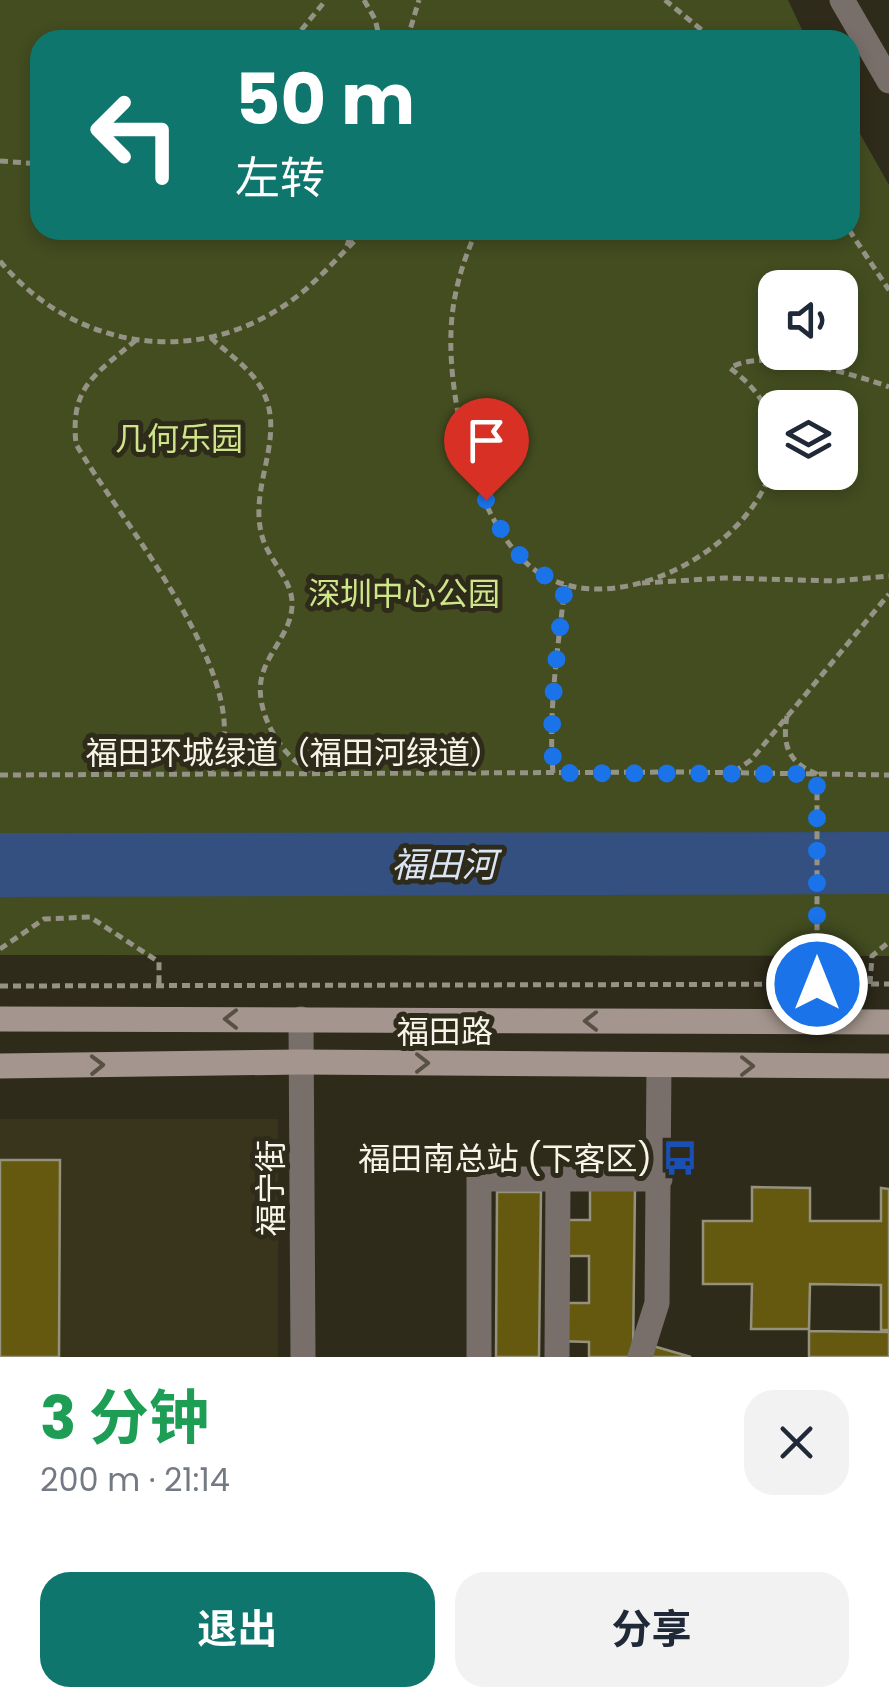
<!DOCTYPE html>
<html lang="zh">
<head>
<meta charset="utf-8">
<style>
  body { margin:0; font-family:Poppins,"Noto Sans SC",sans-serif; background:#f2f2f3; color:#1f2937; height:100vh; display:flex; flex-direction:column; font-size:38px; white-space:nowrap }
  * { box-sizing:border-box; margin:0 }
  p { font-size:32px; color:#747a83 }
  .icon { flex:none; width:55px; height:55px; fill:none; stroke:currentColor; stroke-width:2; stroke-linecap:round; stroke-linejoin:round }
  .map { position:relative; height:1357px; overflow:hidden }
  .panel { display:flex; flex-direction:column; background:#fff; flex:1 }
  .panel>* { flex:none }
  .hud { position:absolute; left:30px; top:30px; width:830px; height:210px; border-radius:30px; box-shadow:0 5px 15px #0003; background:#0f766e; color:#fff; overflow:hidden }
  .tools { position:absolute; left:758px; top:270px; display:grid; gap:20px }
  .tools a { display:grid; place-items:center; width:100px; height:100px; border-radius:20px; background:#fff; box-shadow:0 5px 15px #0003; font-size:50px }
  .pin { position:absolute; display:grid; place-items:center; width:85px; height:85px; color:#fff; margin:-102px -42px; border-radius:50% 50% 50% 0; rotate:-45deg; box-shadow:0 0 10px #0007 }
  .pin .icon { rotate:45deg }
  .me { position:absolute; width:110px; margin:-55px; rotate:0deg; stroke-linejoin:round; filter:drop-shadow(0 0 8px #0008) }
  .turn { display:flex; align-items:center; gap:35px; height:210px; padding:0 40px; font-size:45px }
  .turn .icon { width:130px; height:130px; stroke-width:2.5 }
  .turn b { display:block; font-size:70px; line-height:85px }
  .round { display:grid; place-items:center; flex:none; width:105px; height:105px; border-radius:30px; background:#f2f2f3 }
  .overview { display:flex; align-items:center; justify-content:space-between; height:170px; padding:0 40px }
  h1 { font-size:60px; font-weight:700; line-height:75px; color:#1e9e55 }
  .button { display:flex; gap:20px; margin-top:auto; padding:20px 40px }
  .button a { flex:1; height:115px; border-radius:30px; background:#0f766e; color:#fff; font-size:40px; font-weight:700; line-height:115px; text-align:center }
  .button a+a { background:#f2f2f3; color:#1f2937 }
  .map>svg:first-child { display:block }
  .built { fill:#39351c }
  .green { fill:#434d20; fill-rule:evenodd }
  .water { fill:#335081 }
  .building { fill:#655910; stroke:#94917d; stroke-width:2.5 }
  .lines { fill:none; stroke-linecap:round; stroke-linejoin:round }
  .path { stroke:#959385; stroke-width:5; stroke-dasharray:8 5; stroke-linecap:butt }
  .minor { stroke:#786f6b; stroke-width:25 }
  .tertiary { stroke:#786f6b; stroke-width:25 }
  .secondary { stroke:#a4968e; stroke-width:25 }
  .oneway { stroke:#575043 }
  .route { stroke:#1a73e8; stroke-width:18; stroke-dasharray:0 32.4 }
  .labels { text-anchor:middle; dominant-baseline:central; stroke-width:10; stroke-linejoin:round; paint-order:stroke }
  .park-label { font-size:32px; fill:#cee589; stroke:#2e2b1a }
  .street-label { font-size:32px; fill:#f7f5ea; stroke:#2e2b1a }
  .poi-label { font-size:32px; fill:#f7f5ea; stroke:#2e2b1a; text-anchor:end }
  .water-label { font-size:35px; font-style:italic; fill:#dbe5f5; stroke:#2e2b1a }
</style>
</head>
<body>
<div class="map">
<svg width="889" height="1357" viewBox="0 0 889 1357">
  <rect width="100%" height="100%" fill="#2e2b1a"/>
  <path class="built" d="M 0,1119 L 278,1119 L 278,1357 L 0,1357 Z"/>
  <path class="green" d="M 0,0 L 788,0 L 807,40 L 40,40 L 40,230 L 850,230 L 850,116 L 889,185 L 889,956 L 0,955 ZM 775,288 L 840,288 L 840,352 L 775,352 ZM 775,408 L 840,408 L 840,472 L 775,472 Z"/>
  <path class="water" d="M 889,832 L 889,894 L 0,897 L 0,833 Z"/>
  <path class="building" d="M 0,1160 L 60,1160 L 59,1357 L 0,1357 Z
    M 590,1185 L 635,1186 L 633,1357 L 589,1357 L 589,1342 L 557,1341 L 557,1303 L 589,1303 L 589,1256 L 558,1256 L 558,1220 L 590,1220 Z
    M 752,1187 L 810,1188 L 810,1221 L 881,1221 L 881,1188 L 889,1189 L 889,1330 L 881,1330 L 881,1285 L 810,1284 L 809,1329 L 751,1329 L 752,1284 L 703,1284 L 703,1221 L 752,1221 Z
    M 497,1192 L 541,1192 L 539,1357 L 496,1357 Z
    M 809,1331 L 889,1332 L 889,1357 L 809,1357 Z
    M 653,1346 L 691,1357 L 650,1357 Z"/>
  <g class="lines">
    <path class="path" d="M 364,0 L 375,19 L 380,40
      M 665,0 L 714,40
      M 293,40 L 326,0
      M 407,40 L 419,0
      M 0,161 L 40,164
      M 477,230 C 462,262 452,297 451,332 C 448,403 478,541 546,577 C 627,620 766,540 775,451
      M 849,230 L 889,290
      M 347,246 L 352,230
      M 0,261 C 72,348 193,369 288,303 C 317,283 340,254 366,230
      M 211,338 C 225,351 244,364 256,380 C 293,431 247,482 262,536 C 268,560 294,581 292,606 C 291,632 268,652 262,676 C 253,709 281,759 312,771
      M 136,340 C 95,375 70,386 76,444 C 117,516 247,669 221,754 C 219,760 213,767 209,773
      M 775,439 C 771,407 755,387 730,368 C 763,347 854,374 889,387
      M 642,583 L 724,578 L 837,581 L 889,576
      M 787,716 C 782,745 788,763 817,774 L 817,984
      M 734,772 L 751,760 L 889,594
      M 553,773 C 548,710 558,648 565,585
      M 0,775 L 681,772 L 889,775
      M 0,949 L 44,919 L 90,917 L 159,962 L 159,985
      M 870,984 L 872,956 L 889,942
      M 0,986 L 889,984"/>
    <path class="minor" d="M 842,0 L 889,81
      M 479,1357 L 479,1179 L 660,1179
      M 557,1357 L 558,1179
      M 640,1357 L 657,1303 L 659,1065"/>
    <path class="tertiary" d="M 301,1019 L 303,1357"/>
    <path class="secondary" d="M 0,1019 L 889,1022
      M 0,1066 L 301,1062 L 889,1066"/>
  </g>
  <defs><path id="oneway-chevron" d="M-2-3.5L2.5 0L-2 3.5" fill="none" stroke-width="1.6" stroke-linecap="round" stroke-linejoin="round" transform="scale(2.5)"/></defs>
  <g class="oneway">
    <use href="#oneway-chevron" transform="translate(231 1019) rotate(180)"/>
    <use href="#oneway-chevron" transform="translate(591 1021) rotate(-180)"/>
    <use href="#oneway-chevron" transform="translate(422 1063)"/>
    <use href="#oneway-chevron" transform="translate(97 1065) rotate(-1)"/>
    <use href="#oneway-chevron" transform="translate(747 1066)"/>
  </g>
  <g class="lines">
    <path class="route" d="M 486,500 C 504,539 523,570 565,585 C 558,648 548,710 554,773 L 817,774 L 817,984"/>
  </g>
  <defs>
    <symbol id="bus-bare" viewBox="-9 -9 18 18"><path d="M-5-6H5V4H4V6H2V4H-2V6H-4V4H-5ZM-3.5-4V0h7V-4ZM-3.5 1.2v1.5H-2V1.2ZM2 1.2v1.5H3.5V1.2Z" fill="#1a4fb4" stroke="#2e2b1a" stroke-width="2.5" paint-order="stroke"/></symbol>
  </defs>
  <g fill-rule="evenodd">
    <use href="#bus-bare" x="655" y="1133" width="50" height="50"/>
  </g>
  <g class="labels">
    <g class="park-label">
      <text x="179" y="438">几何乐园</text>
      <text x="404" y="593">深圳中心公园</text>
    </g>
    <g class="street-label">
      <text x="294" y="752">福田环城绿道（福田河绿道）</text>
      <text x="445" y="1031">福田路</text>
      <text transform="translate(270 1188) rotate(-90)">福宁街</text>
    </g>
    <g class="poi-label">
      <text x="652" y="1158">福田南总站 (下客区)</text>
    </g>
    <g class="water-label">
      <text x="444" y="864">福田河</text>
    </g>
  </g>
</svg>
<div class="tools">
<a><svg class="icon" aria-label="sound" viewBox="0 0 24 24"><path d="M4 9h4l5-4v14l-5-4H4zM17 9q2 3 0 6"/></svg></a>
<a><svg class="icon" aria-label="layers" viewBox="0 0 24 24"><path d="M12 4l9 5-9 5-9-5zM3 14l9 5 9-5"/></svg></a>
</div>
<div class="pin" style="left:486px;top:500px;background:#d93025"><svg class="icon" aria-label="arrive" viewBox="0 0 24 24"><path d="M6 21V4h12l-3 4 3 4H6"/></svg></div>
<svg class="me" style="left:817px;top:984px" viewBox="-20 -20 40 40"><circle r="17" fill="#1a73e8" stroke="#fff" stroke-width="3"/><path d="M0-11L8 9 0 5-8 9z" fill="#fff"/></svg>
<div class="hud">
<div class="turn"><svg class="icon" aria-label="left" viewBox="0 0 24 24"><path d="M17 20v-9H6M10 6l-5 5 5 5"/></svg><div><b>50 m</b>左转</div></div>
</div>
</div>
<section class="panel">
<div class="overview"><div><h1>3 分钟</h1><p>200 m · 21:14</p></div><a class="round"><svg class="icon" aria-label="close" viewBox="0 0 24 24"><path d="M6 6l12 12M18 6L6 18"/></svg></a></div>
<div class="button"><a>退出</a><a>分享</a></div>
</section>
</body>
</html>
